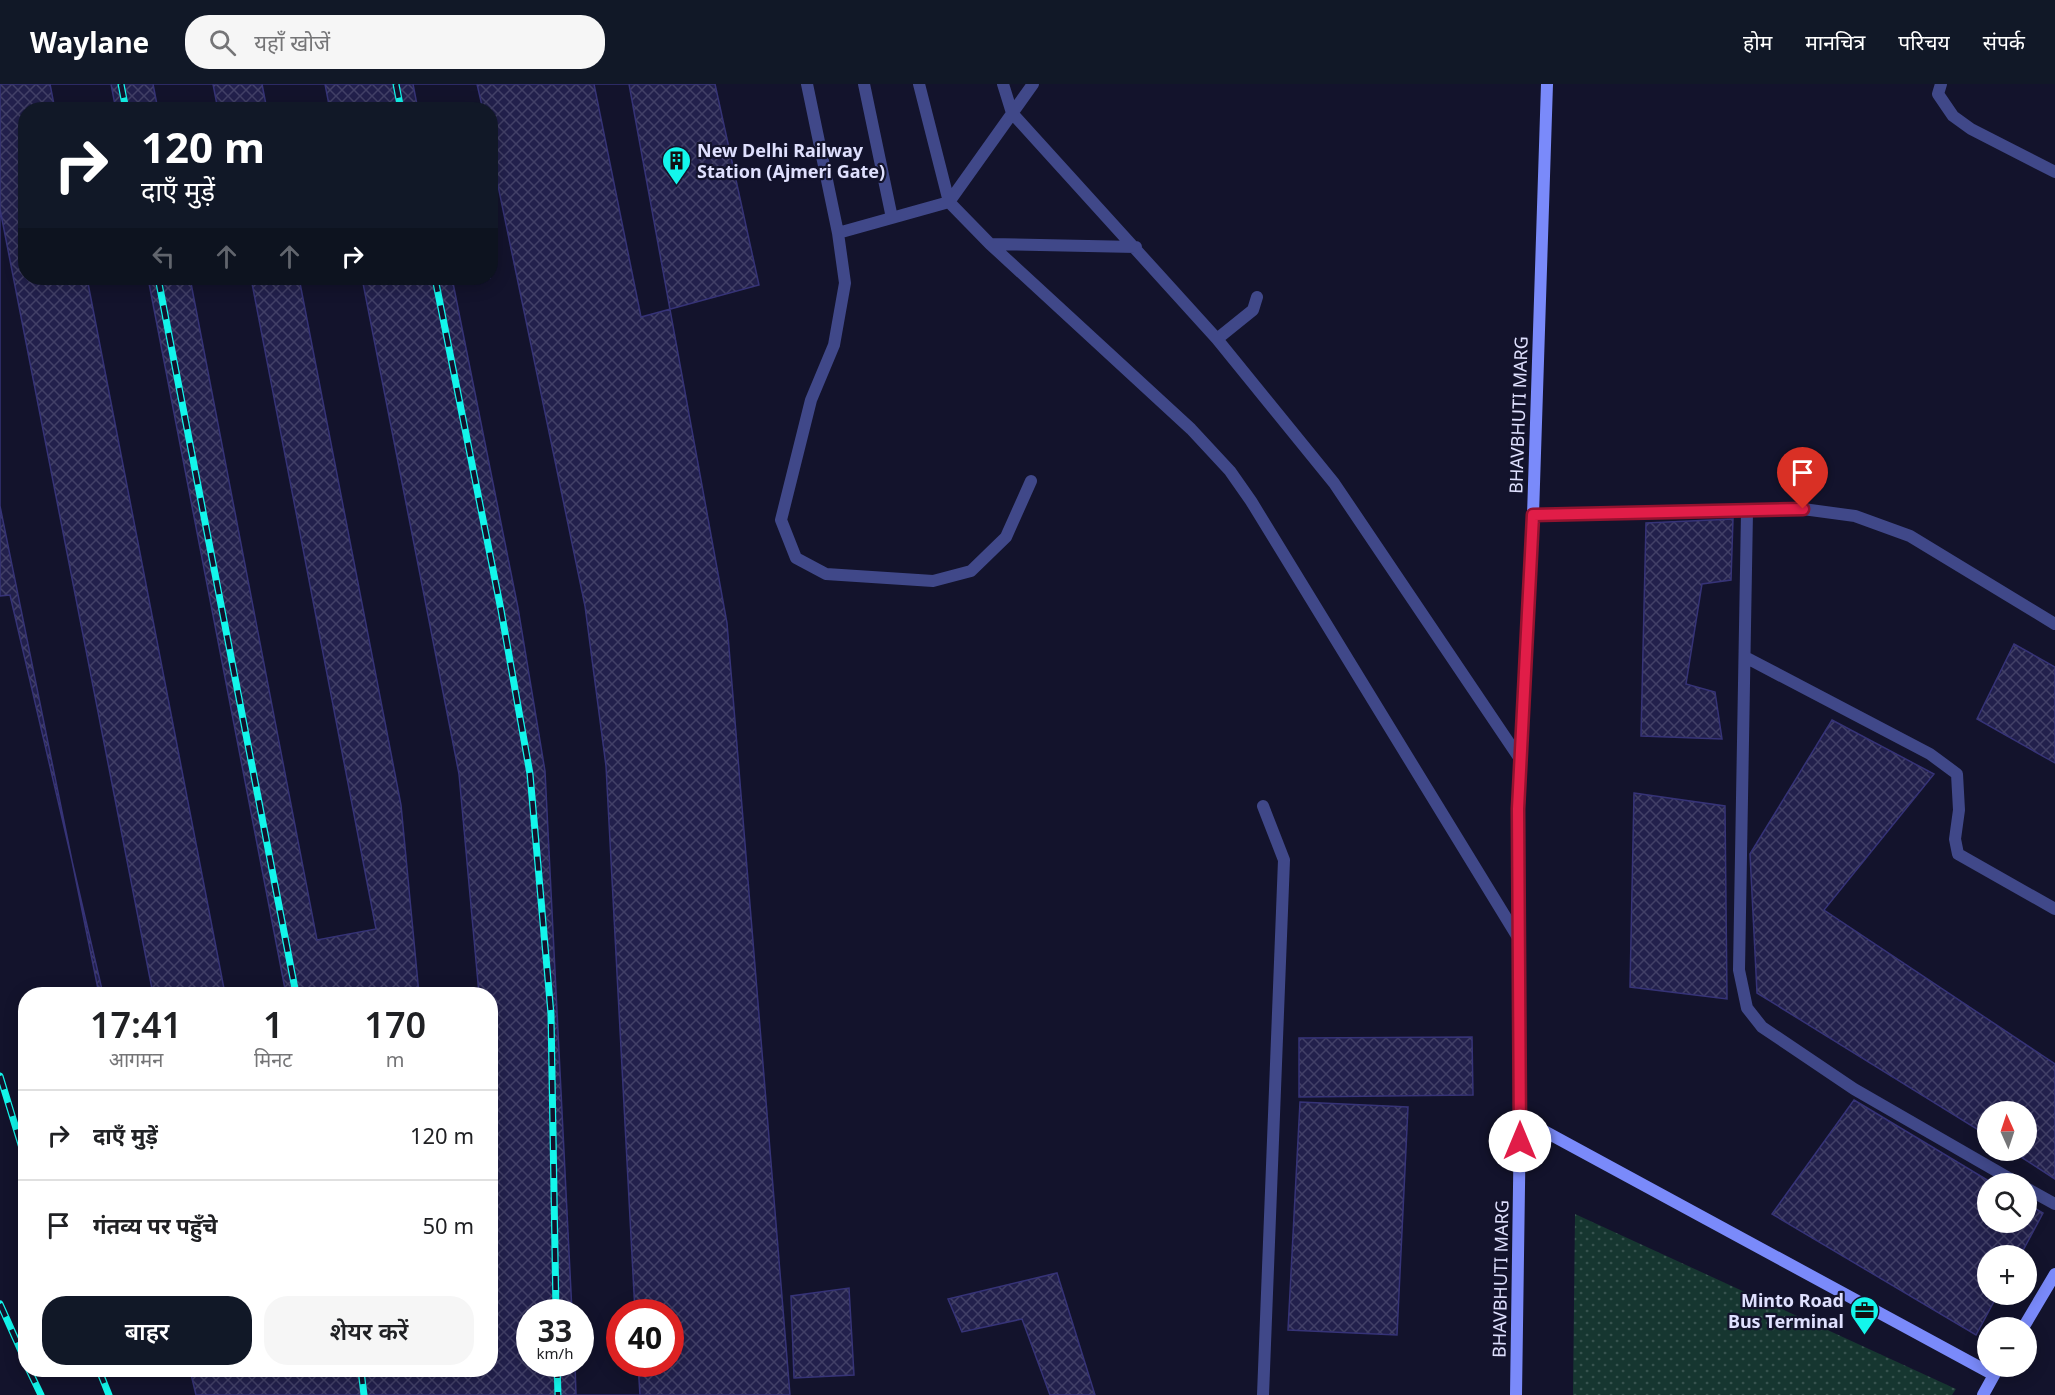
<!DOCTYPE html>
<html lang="hi">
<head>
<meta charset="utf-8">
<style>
  body { margin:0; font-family:"Noto Sans","Noto Sans Devanagari",sans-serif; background:#f6f6f6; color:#202124; height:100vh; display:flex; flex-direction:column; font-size:22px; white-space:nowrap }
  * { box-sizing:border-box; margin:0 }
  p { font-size:20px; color:#757577 }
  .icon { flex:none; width:33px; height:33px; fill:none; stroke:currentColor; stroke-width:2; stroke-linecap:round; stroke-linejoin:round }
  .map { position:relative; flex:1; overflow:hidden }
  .sheet { position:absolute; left:18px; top:903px; width:480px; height:390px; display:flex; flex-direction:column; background:#fff; border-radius:24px; box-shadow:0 3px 15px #0003 }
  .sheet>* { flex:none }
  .banner { position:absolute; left:18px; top:18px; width:480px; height:183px; border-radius:24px; box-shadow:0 3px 15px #0003; background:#111827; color:#fff; overflow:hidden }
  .needle { width:39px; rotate:357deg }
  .fabs { position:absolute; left:1977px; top:1017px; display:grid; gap:12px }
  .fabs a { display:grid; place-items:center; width:60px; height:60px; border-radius:50%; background:#fff; box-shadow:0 3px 15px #0003; font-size:30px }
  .speed { position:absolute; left:516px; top:1215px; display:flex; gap:12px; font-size:30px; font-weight:700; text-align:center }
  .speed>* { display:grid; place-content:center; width:78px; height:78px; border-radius:50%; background:#fff; box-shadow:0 3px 15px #0003; line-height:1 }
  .speed small { font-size:15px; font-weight:400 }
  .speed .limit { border:9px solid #d22; background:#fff; color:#111 }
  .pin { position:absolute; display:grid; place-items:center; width:51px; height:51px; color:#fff; margin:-62px -26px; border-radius:50% 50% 50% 0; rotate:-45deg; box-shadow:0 0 6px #0007 }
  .pin .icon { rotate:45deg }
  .me { position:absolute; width:66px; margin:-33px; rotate:0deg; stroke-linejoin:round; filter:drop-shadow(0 0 4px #0008) }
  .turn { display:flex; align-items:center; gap:21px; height:126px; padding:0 24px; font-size:27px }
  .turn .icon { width:78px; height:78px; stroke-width:2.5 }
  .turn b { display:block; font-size:42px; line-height:51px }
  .lanes { display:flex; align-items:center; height:57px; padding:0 24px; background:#0003; justify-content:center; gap:30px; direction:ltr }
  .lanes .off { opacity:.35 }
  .eta { display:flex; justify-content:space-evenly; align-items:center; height:102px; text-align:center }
  .eta b { font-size:36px; font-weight:600; line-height:42px }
  .action { display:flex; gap:12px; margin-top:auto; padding:12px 24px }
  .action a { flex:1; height:69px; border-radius:24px; background:#111827; color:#fff; font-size:24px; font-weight:600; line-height:69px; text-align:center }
  .action a+a { background:#f6f6f6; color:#202124 }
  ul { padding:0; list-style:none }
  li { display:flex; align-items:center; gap:18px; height:90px; padding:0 24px; border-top:2px solid #e0e0e0 }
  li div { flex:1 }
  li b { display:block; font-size:22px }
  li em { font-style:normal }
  header { display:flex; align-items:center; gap:36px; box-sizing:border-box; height:84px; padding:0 30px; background:#111827; color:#fff }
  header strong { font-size:28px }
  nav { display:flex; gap:33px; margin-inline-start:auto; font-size:21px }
  .search { width:420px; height:54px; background:#f6f6f6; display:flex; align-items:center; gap:15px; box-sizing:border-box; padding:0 21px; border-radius:24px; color:#757577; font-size:22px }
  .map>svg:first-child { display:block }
  .grass { fill:url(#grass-dots) }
  .building { fill:url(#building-cross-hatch); stroke:#363377; stroke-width:1.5; fill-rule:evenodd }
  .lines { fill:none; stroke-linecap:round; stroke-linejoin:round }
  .lane { stroke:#404889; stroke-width:12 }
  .street { stroke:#404889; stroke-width:12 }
  .secondary { stroke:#7a8afa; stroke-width:12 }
  .rail-casing { stroke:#13f6eb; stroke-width:7 }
  .rail { stroke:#13132c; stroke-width:4.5; stroke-dasharray:14; stroke-linecap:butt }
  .route-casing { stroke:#92132f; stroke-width:15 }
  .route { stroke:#e11d48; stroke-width:10 }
  .labels { text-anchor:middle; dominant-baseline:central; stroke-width:4.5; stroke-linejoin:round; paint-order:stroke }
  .poi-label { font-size:18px; font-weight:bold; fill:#dfe0fe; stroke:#13132c; text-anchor:start }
  .street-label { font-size:18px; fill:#dfe0fe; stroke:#13132c }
</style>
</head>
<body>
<header>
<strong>Waylane</strong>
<div class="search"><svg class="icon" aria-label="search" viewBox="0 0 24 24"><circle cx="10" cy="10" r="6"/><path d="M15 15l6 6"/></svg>यहाँ खोजें</div>
<nav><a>होम</a><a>मानचित्र</a><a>परिचय</a><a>संपर्क</a></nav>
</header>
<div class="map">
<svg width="2055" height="1311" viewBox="0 0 2055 1311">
  <defs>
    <pattern id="grass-dots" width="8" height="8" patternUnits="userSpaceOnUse" patternTransform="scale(1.5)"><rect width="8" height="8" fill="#163630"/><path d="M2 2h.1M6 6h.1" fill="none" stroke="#37534f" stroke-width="1.8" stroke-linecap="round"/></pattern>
    <pattern id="building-cross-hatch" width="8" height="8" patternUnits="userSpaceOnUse" patternTransform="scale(1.5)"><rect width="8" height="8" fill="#22204c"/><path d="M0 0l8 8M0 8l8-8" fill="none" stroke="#424067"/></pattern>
  </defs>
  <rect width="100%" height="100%" fill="#13132c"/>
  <path class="grass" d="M 1575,1130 L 1956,1305 L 1952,1311 L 1573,1311 Z"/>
  <path class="building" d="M 0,0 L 629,0 L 727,539 L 790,1311 L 196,1311 L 190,1286 L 490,1286 L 490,910 L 103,910 L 10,511 L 0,512 ZM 26,26 L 490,26 L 490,194 L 26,194 ZM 530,1228 L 580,1228 L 580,1280 L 530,1280 ZM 620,1228 L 670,1228 L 670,1280 L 620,1280 Z
    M 50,0 L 111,0 L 116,26 L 55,26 Z
    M 153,0 L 213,0 L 218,26 L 158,26 Z
    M 262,0 L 325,0 L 330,26 L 267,26 Z
    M 413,0 L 477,0 L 483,26 L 418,26 Z
    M 594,0 L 715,0 L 759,201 L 641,233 Z
    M 490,63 L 585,522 L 606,682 L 635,1228 L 620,1228 L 620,1280 L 638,1280 L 640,1311 L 576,1311 L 575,1280 L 580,1280 L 580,1228 L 572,1228 L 545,687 L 518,524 L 452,194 L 490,194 Z
    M 0,125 L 153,910 L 99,910 L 0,422 Z
    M 87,194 L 148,194 L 286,910 L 225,910 Z
    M 190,194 L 251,194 L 376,845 L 317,856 Z
    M 299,194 L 362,194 L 459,690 L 479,910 L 419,910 L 401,721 Z
    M 1733,435 L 1731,496 L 1702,500 L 1686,600 L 1715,608 L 1722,655 L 1641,652 L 1646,439 Z
    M 2014,560 L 2055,583 L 2055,679 L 1977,635 Z
    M 1832,636 L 1934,690 L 1824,826 L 2055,980 L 2055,1095 L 2010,1066 L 2026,1066 L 2026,1028 L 1988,1028 L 1988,1052 L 1757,909 L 1750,770 Z
    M 1634,709 L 1725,722 L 1727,915 L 1630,903 Z
    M 1472,953 L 1473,1011 L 1299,1013 L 1299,954 Z
    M 1854,1016 L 1994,1100 L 1988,1100 L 1988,1138 L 2026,1138 L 2026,1119 L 2043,1129 L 2020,1172 L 1988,1172 L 1988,1210 L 1998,1210 L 1976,1251 L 1772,1130 Z
    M 1300,1018 L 1408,1023 L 1397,1251 L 1288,1246 Z
    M 1057,1189 L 1095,1311 L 1050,1311 L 1022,1235 L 962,1248 L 948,1215 Z
    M 849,1204 L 854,1291 L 794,1294 L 791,1212 Z"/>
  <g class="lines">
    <path class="lane" d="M 807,0 L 838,149 L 949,118 L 1033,0
      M 864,0 L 892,134
      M 919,0 L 949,118 L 990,160 L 1191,345 L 1230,387 L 1251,417 L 1519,855
      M 1003,0 L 1012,29 L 1217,255 L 1334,399 L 1520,675
      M 838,149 L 845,199 L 834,261 L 811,316 L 781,436 L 796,474 L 826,490 L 933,497 L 971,487 L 1006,453 L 1031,397
      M 990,160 L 1136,163
      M 1217,255 L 1253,226 L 1257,213"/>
    <path class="street" d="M 1941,0 L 1938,10 L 1953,32 L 1971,45 L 2055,88
      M 1747,428 L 1739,886 L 1747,924 L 1762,943 L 1854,1005 L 2019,1100
      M 1533,431 L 1803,425 L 1855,432 L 1910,452 L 2055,540
      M 1745,573 L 1930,670 L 1957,690 L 1959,726 L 1955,755 L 1958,770 L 2055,825
      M 2026,1104 L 2055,1120
      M 1263,1311 L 1284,776 L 1263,722"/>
    <path class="secondary" d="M 1520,1034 L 1994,1291
      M 2023,1244 L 2055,1190
      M 1516,1311 L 1520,1034 L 1518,725 L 1533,431 L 1547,0
      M 1983,1311 L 1999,1282"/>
    <defs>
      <path id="rail" d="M 121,0 L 126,26
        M 396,0 L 401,26
        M 158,194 L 296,910
        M 435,194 L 501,526 L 530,690 L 551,930 L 556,1228
        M 0,992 L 26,1077
        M 0,1220 L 26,1278
        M 557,1280 L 558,1311
        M 29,1286 L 41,1311
        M 99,1286 L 109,1311
        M 361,1286 L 364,1311"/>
    </defs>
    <use href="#rail" class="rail-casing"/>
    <use href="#rail" class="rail"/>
  </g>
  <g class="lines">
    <defs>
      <path id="route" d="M 1520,1057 L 1518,725 L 1533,431 L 1803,425"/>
    </defs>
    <use href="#route" class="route-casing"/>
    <use href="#route" class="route"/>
  </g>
  <defs>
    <symbol id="building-pin" viewBox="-11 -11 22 30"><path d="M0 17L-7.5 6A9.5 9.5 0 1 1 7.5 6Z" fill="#13f6eb" stroke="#13132c"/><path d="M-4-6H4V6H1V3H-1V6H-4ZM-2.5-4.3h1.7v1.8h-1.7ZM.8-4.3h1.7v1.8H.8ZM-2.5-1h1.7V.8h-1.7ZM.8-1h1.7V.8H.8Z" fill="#111"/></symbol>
    <symbol id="office-pin" viewBox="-11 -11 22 30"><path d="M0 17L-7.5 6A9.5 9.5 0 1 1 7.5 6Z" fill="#13f6eb" stroke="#13132c"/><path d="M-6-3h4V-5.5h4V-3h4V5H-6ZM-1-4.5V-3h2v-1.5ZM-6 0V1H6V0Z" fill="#111"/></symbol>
  </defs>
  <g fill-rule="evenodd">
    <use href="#building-pin" x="660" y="60" width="33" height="45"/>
    <use href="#office-pin" x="1848" y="1210" width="33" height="45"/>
  </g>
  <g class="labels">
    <g class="poi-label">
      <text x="697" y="66">New Delhi Railway<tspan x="697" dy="21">Station (Ajmeri Gate)</tspan></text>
      <text x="1844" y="1216" text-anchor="end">Minto Road<tspan x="1844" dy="21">Bus Terminal</tspan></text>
    </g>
    <g class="street-label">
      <text transform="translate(1518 331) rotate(-88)">BHAVBHUTI MARG</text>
      <text transform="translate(1500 1195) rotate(-89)">BHAVBHUTI MARG</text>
    </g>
  </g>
</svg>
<div class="fabs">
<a><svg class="needle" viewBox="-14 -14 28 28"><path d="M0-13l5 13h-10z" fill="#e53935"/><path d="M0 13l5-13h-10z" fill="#757577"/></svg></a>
<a><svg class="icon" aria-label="search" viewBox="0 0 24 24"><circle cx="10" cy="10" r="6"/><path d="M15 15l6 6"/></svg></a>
<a>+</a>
<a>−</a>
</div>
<div class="speed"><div>33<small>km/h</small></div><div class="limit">40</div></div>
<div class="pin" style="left:1803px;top:425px;background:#d93025"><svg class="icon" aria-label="arrive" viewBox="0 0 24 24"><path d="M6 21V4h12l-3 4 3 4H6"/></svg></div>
<svg class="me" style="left:1520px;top:1057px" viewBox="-20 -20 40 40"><circle r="19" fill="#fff"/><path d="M0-13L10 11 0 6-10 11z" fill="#e11d48"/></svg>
<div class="banner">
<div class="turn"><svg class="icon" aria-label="right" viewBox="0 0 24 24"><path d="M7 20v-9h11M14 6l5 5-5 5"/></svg><div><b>120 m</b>दाएँ मुड़ें</div></div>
<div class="lanes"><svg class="icon off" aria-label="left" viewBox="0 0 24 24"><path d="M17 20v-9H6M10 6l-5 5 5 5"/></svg><svg class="icon off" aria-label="ahead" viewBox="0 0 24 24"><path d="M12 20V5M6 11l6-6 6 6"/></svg><svg class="icon off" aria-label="ahead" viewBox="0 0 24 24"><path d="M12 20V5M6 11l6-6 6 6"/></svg><svg class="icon" aria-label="right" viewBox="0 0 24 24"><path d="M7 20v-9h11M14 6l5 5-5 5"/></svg></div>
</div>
<section class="sheet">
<div class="eta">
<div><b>17:41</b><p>आगमन</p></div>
<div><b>1</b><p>मिनट</p></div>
<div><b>170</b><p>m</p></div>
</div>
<ul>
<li><svg class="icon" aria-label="right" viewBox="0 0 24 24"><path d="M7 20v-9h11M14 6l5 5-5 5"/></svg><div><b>दाएँ मुड़ें</b></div><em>120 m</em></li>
<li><svg class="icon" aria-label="arrive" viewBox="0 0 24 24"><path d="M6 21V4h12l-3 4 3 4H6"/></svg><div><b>गंतव्य पर पहुँचे</b></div><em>50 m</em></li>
</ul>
<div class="action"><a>बाहर</a><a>शेयर करें</a></div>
</section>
</div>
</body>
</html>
